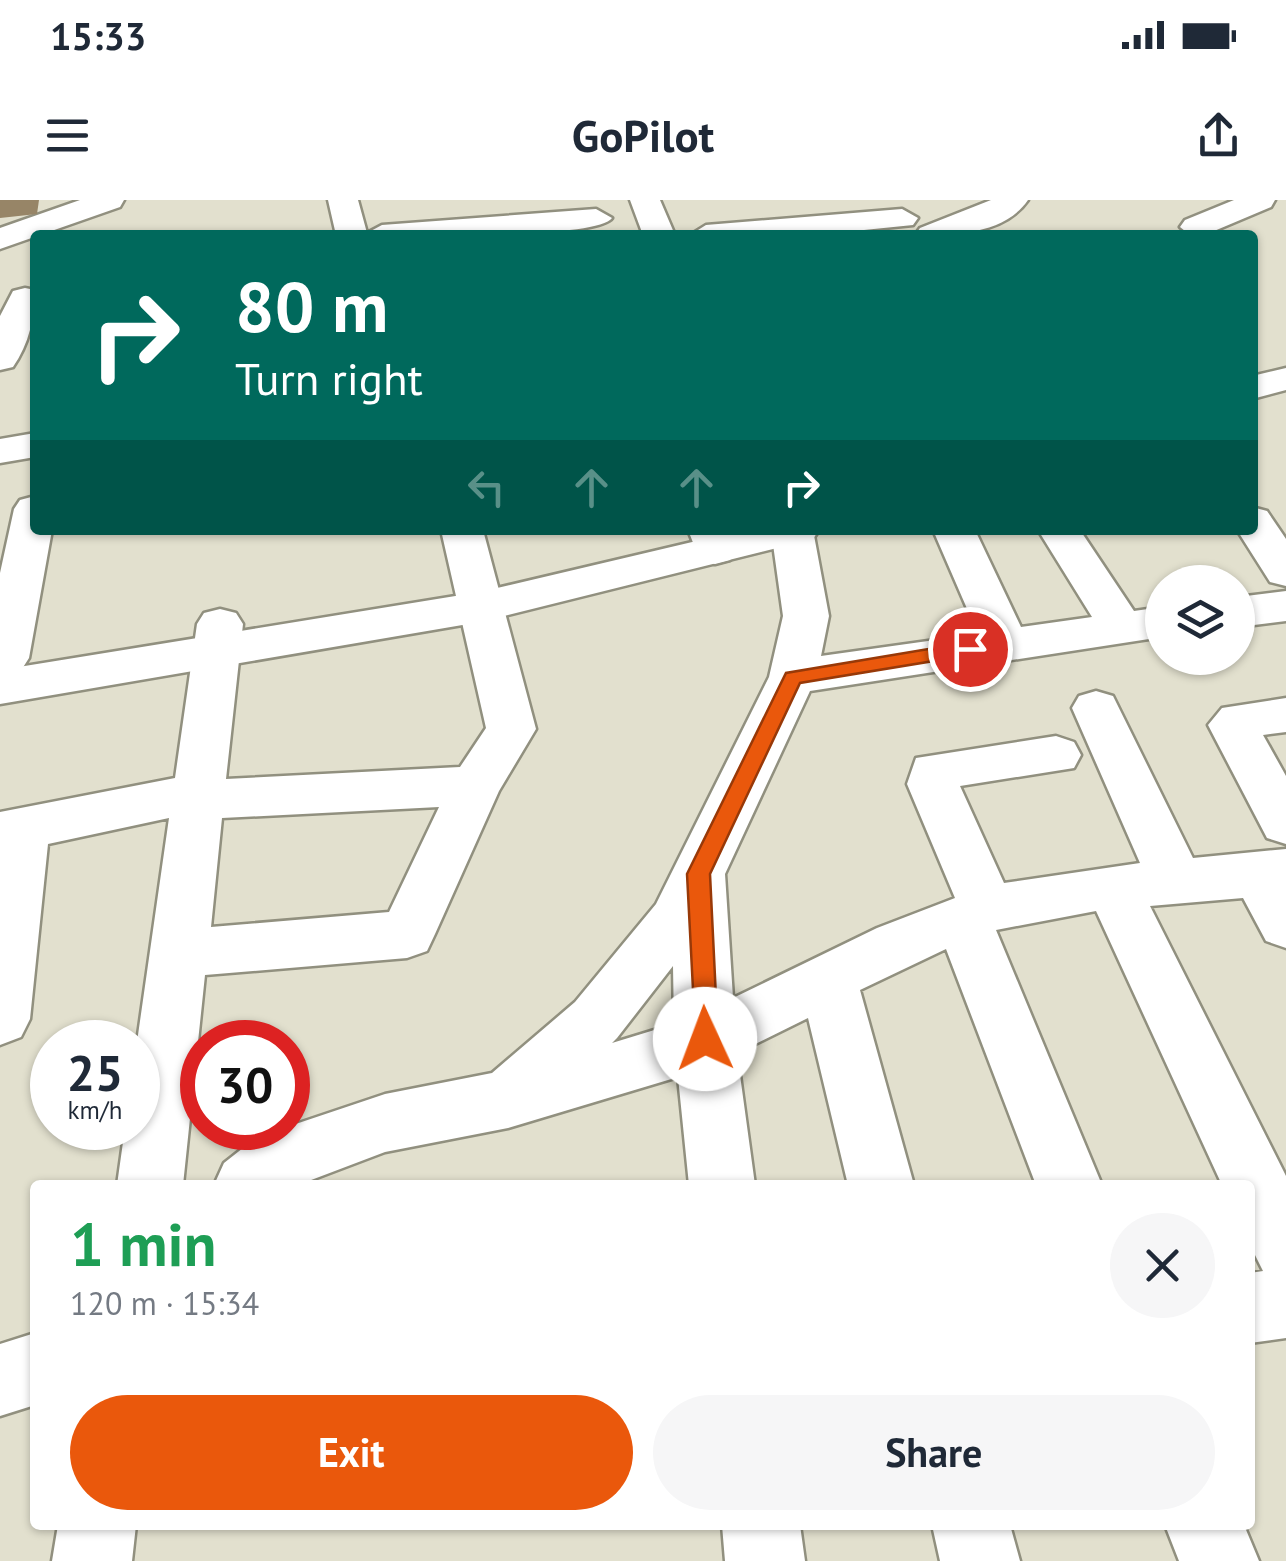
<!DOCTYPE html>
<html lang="en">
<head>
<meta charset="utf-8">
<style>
  body { margin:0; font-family:"PT Sans",sans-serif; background:#f6f6f7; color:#1f2937; height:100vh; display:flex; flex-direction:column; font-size:38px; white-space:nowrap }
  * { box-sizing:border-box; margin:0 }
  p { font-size:32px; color:#747a83 }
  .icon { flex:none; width:55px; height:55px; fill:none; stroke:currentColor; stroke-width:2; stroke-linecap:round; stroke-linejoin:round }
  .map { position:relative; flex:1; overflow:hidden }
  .panel { position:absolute; left:30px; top:980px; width:1225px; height:350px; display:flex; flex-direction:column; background:#fff; border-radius:10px; box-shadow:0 2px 8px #0004 }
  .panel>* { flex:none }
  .banner { position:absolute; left:30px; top:30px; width:1228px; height:305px; border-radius:10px; box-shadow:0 2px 8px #0004; background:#00695c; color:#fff; overflow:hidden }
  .buttons { position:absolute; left:1145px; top:365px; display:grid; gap:20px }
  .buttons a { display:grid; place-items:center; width:110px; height:110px; border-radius:50%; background:#fff; box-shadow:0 2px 8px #0004; font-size:50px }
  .speed { position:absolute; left:30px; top:820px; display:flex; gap:20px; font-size:50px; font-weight:700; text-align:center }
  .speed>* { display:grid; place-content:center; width:130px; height:130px; border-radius:50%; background:#fff; box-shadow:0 2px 8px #0004; line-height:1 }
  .speed small { font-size:25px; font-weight:400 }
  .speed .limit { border:15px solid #d22; background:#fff; color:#111 }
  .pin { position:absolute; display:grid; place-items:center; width:85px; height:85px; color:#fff; margin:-42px; border:5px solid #fff; border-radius:50%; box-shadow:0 2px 10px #0007 }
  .me { position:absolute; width:110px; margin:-55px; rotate:358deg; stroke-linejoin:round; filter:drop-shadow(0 0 8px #0008) }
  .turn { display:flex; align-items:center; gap:35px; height:210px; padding:0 40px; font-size:45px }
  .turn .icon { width:130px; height:130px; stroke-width:2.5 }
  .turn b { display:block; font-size:70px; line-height:85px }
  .lanes { display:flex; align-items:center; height:95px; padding:0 40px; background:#0003; justify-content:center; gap:50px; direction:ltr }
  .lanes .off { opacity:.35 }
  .round { display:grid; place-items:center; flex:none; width:105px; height:105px; border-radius:52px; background:#f6f6f7 }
  .summary { display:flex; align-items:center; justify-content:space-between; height:170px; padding:0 40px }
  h1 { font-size:60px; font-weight:600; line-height:75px; color:#1e9e55 }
  .primary-button { display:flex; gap:20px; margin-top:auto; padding:20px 40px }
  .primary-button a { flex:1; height:115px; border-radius:60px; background:#ea580c; color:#fff; font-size:40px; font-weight:600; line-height:115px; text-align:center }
  .primary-button a+a { background:#f6f6f7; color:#1f2937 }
  .status { display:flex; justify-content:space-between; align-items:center; height:70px; padding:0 50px; background:#fff; direction:ltr }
  .status svg { height:28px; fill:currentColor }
  header { display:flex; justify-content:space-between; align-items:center; height:130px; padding:0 40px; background:#fff; font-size:45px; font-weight:600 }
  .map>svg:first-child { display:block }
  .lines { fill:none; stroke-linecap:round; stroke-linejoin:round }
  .minor-casing { stroke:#91907f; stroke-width:5 }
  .major-casing { stroke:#91907f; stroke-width:5 }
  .minor { fill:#fff; fill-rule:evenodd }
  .major { fill:#fff; fill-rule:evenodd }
  .shaded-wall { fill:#978567 }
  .route { fill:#ea580c; stroke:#983908; stroke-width:2.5 }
</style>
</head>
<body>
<div class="status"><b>15:33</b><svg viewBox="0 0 49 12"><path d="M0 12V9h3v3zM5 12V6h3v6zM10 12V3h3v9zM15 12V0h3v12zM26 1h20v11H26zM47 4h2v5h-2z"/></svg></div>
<header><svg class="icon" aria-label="menu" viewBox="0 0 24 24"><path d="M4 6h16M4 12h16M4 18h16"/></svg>GoPilot<svg class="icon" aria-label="share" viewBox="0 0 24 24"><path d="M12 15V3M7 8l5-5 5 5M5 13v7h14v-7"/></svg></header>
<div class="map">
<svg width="1286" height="1361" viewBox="0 0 1286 1361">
  <rect width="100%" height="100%" fill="#e2e0ce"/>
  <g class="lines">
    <defs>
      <path id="minor" d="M 80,0 L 124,0 L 120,7 L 0,49 L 0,28 Z
        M 328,0 L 358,0 L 367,33 L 382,25 L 596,9 L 612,18 C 596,41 375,35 336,35 Z
        M 630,0 L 660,0 L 675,35 L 643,35 Z
        M 991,0 L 1028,0 C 1004,35 953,35 915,35 L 920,28 Z
        M 1234,0 L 1275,0 L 1271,7 L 1207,34 L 1190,35 L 1180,27 L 1185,20 Z
        M 902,9 L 918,18 L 913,25 L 815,35 L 690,35 L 706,25 Z
        M 25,88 L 35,90 C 35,117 29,144 13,167 L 0,170 L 0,116 L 13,91 Z
        M 35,233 L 35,257 L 0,263 L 0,239 Z
        M 35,296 L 35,330 L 52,330 L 29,458 L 22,469 L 0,473 L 0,373 L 14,309 L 20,300 Z
        M 1252,307 L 1267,311 L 1286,339 L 1286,386 L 1270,382 L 1237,330 L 1252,330 Z
        M 441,330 L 483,330 L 536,529 L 499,591 L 435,734 L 427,751 L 407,758 L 205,775 L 183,985 L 117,985 L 125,928 L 138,928 L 137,842 L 169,618 L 48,644 L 30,819 L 21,837 L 0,845 L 0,612 L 175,578 L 197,424 L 204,413 L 220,409 L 236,413 L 243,424 L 226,579 L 460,567 L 486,528 ZM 439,607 L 389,712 L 211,727 L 222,618 Z
        M 688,330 L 730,330 L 737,350 L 730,360 L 715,364 L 700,360 Z
        M 771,330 L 813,330 L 829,416 L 821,456 L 978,434 L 933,330 L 975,330 L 1021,427 L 1092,417 L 1038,330 L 1080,330 L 1134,411 L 1162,407 L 1162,437 L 810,491 L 725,674 L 733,798 L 877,728 L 955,698 L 907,584 L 916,558 L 1056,536 L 1074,542 L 1081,555 L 1074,568 L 960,586 L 1004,683 L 1140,663 L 1072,508 L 1079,496 L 1096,491 L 1113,496 L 1193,658 L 1286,649 L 1286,748 L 1266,741 L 1243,698 L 1150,706 L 1286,976 L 1286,1138 L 1250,1143 L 1250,1073 L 1263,1071 L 1250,1045 L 1250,985 L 1222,985 L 1096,711 L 996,730 L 1102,985 L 1036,985 L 946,749 L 860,790 L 914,985 L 848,985 L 808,818 L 737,853 L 755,985 L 689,985 L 678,877 L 508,928 L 385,952 L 298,985 L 214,985 L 224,963 L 257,937 L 385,894 L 492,873 L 575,802 L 656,704 L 769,477 L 783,416 ZM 673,766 L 674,824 L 612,843 L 617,838 Z
        M 1286,391 L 1286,421 L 1238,427 L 1238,397 Z
        M 1286,498 L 1286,532 L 1263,535 L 1286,576 L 1286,644 L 1267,638 L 1208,525 L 1222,508 Z
        M 35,1133 L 35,1205 L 0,1216 L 0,1144 Z
        M 58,1325 L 136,1325 L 132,1361 L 52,1361 Z
        M 722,1325 L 800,1325 L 805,1361 L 725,1361 Z
        M 932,1325 L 1010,1325 L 1020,1361 L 940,1361 Z
        M 1165,1325 L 1244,1325 L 1259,1361 L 1179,1361 Z"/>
      <path id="major" d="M 1286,168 L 1286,190 L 1252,199 L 1252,176 Z
        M 743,330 L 819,330 L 813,339 L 480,422 L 0,504 L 0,470 L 480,392 Z"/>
    </defs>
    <use href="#minor" class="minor-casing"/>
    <use href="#major" class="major-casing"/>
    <use href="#minor" class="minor"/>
    <use href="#major" class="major"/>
  </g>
  <path class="shaded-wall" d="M 0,0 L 39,0 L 37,14 L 0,18 Z"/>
  <path class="route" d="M 970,442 L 979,449 L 976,454 L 800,483 L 710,674 L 718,839 L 714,847 L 696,847 L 687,674 L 786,473 Z"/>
</svg>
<div class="buttons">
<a><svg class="icon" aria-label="layers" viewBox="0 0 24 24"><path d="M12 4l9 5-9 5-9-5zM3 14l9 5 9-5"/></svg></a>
</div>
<div class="speed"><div>25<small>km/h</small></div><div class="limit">30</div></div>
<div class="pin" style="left:970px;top:449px;background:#d93025"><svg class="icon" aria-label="arrive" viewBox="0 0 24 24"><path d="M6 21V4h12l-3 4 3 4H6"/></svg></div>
<svg class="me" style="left:705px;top:839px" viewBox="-20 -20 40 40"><circle r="19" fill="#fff"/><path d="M0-13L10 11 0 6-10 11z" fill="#ea580c"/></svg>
<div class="banner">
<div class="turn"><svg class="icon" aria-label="right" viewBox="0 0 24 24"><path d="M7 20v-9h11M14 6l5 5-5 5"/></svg><div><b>80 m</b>Turn right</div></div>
<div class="lanes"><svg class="icon off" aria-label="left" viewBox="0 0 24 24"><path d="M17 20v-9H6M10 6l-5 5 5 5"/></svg><svg class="icon off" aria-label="ahead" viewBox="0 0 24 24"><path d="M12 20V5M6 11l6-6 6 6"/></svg><svg class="icon off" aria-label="ahead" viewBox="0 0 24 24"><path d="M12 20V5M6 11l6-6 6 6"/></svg><svg class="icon" aria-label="right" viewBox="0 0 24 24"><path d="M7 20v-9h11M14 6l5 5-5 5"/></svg></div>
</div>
<section class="panel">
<div class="summary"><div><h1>1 min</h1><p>120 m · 15:34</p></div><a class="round"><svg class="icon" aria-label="close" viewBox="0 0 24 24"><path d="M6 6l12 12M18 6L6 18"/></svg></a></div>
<div class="primary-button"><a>Exit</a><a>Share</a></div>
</section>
</div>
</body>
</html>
